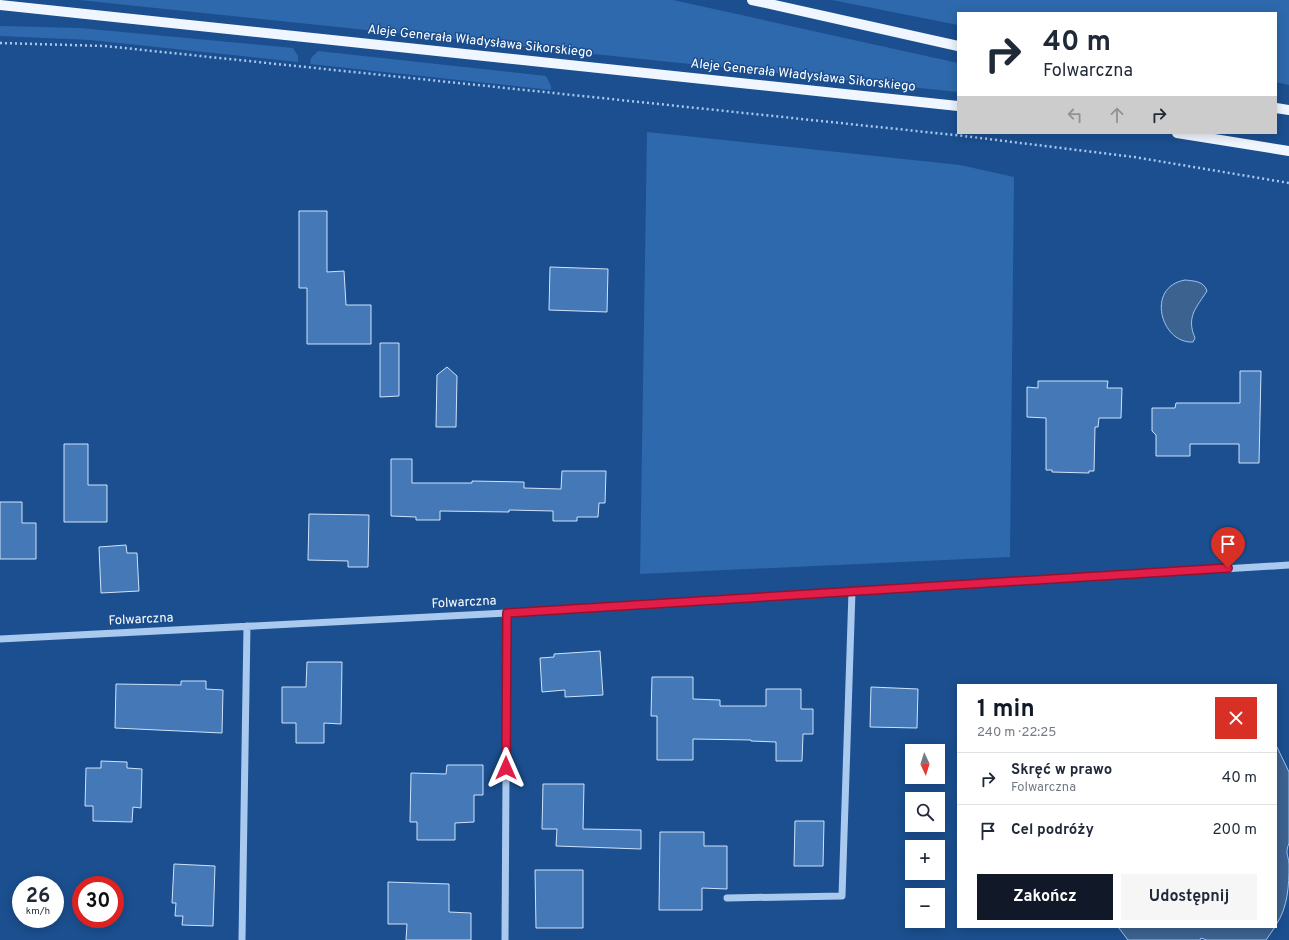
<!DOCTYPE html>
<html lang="pl">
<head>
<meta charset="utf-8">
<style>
  body { margin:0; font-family:Overpass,sans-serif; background:#f6f6f7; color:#1f2937; height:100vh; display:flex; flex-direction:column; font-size:15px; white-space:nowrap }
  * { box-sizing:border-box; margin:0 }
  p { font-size:13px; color:#747a83 }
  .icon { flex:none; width:22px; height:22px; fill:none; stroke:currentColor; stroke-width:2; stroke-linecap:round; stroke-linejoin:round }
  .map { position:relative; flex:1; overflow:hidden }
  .sheet { position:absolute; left:957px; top:684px; width:320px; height:244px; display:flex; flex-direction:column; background:#fff; border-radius:0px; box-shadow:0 2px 10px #0003 }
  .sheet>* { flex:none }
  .top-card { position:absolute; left:957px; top:12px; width:320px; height:122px; border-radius:0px; box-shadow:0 2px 10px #0003; background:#fff; color:#1f2937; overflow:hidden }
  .needle { width:26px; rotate:176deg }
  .controls { position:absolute; left:905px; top:744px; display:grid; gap:8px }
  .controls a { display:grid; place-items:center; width:40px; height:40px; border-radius:0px; background:#fff; box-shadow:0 2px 10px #0003; font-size:20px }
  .speed { position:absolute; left:12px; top:876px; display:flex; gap:8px; font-size:20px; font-weight:700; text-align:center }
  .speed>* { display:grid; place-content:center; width:52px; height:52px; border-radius:50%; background:#fff; box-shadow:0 2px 10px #0003; line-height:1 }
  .speed small { font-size:10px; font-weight:400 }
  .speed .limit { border:6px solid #d22; background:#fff; color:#111 }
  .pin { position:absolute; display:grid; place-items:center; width:34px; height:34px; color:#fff; margin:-41px -17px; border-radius:50% 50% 50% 0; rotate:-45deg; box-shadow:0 0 4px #0007 }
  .pin .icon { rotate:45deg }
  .me { position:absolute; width:44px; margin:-22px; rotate:0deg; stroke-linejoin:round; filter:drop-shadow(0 0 3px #0008) }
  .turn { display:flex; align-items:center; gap:14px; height:84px; padding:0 20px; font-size:18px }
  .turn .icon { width:52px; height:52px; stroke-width:2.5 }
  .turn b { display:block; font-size:28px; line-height:34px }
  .lanes { display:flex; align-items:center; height:38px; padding:0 20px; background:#0003; justify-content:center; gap:20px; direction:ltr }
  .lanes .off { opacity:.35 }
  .round { display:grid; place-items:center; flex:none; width:42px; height:42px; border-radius:0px; background:#f6f6f7 }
  .summary { display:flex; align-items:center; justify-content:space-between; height:68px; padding:0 20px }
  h1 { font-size:24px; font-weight:700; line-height:30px; color:#111827 }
  .cta { display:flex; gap:8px; margin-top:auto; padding:8px 20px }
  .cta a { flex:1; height:46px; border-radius:0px; background:#111827; color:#fff; font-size:16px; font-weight:700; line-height:46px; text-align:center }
  .cta a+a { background:#f6f6f7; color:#1f2937 }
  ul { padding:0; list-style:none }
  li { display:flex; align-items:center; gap:12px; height:52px; padding:0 20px; border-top:1px solid #e0e1e3 }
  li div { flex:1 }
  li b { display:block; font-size:15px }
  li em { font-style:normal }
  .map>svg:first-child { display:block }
  .green { fill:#2e69ad }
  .water { fill:#3c6290; stroke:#9cc4f0 }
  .building { fill:#4478b7; stroke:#cfe3fa }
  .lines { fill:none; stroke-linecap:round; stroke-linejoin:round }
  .path { stroke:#a9c9ee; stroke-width:2.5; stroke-dasharray:2 3; stroke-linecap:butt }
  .minor { stroke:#a9c9ee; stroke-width:7 }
  .major { stroke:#f0f6ff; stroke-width:10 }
  .route-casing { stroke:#92132f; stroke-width:10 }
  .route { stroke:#e11d48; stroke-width:7 }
  .labels { text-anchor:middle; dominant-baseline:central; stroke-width:3; stroke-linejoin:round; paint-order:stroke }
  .street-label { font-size:13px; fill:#fff; stroke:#1b4f8f }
</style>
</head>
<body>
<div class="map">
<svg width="1289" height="940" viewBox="0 0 1289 940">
  <rect width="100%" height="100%" fill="#1b4f8f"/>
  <path class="green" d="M 79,0 L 673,0 L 958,63 L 958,92 Z
    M 832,0 L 1289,0 L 1289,85 L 1276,82 L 1276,13 L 958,13 L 958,25 Z
    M 0,26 L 80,28 L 293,48 L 298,56 L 298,62 L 90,40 L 0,36 Z
    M 318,51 L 546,76 L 551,86 L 551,90 L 310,64 L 311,58 Z
    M 647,132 L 960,165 L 1014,177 L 1010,557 L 640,574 Z"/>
  <path class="water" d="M 1185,280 C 1194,281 1204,281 1207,291 C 1196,308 1186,317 1195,338 L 1193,342 C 1161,344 1145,287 1185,280 Z
    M 1276,745 L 1289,772 L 1289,843 C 1285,854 1288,853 1289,864 C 1289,886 1288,907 1276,925 Z
    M 1118,927 L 1275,927 L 1266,940 L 1207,940 L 1201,938 L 1200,940 L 1128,940 Z"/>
  <path class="building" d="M 299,211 L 327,211 L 327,272 L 344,271 L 346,305 L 371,305 L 371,344 L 307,344 L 307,288 L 299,288 Z
    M 550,267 L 608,269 L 607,312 L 549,310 Z
    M 380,343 L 399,343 L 399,396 L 380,397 Z
    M 447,367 L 457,376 L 456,427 L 436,427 L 437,375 Z
    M 1240,371 L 1261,371 L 1259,463 L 1239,463 L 1239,444 L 1190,444 L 1190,456 L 1156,456 L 1156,435 L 1152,431 L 1152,408 L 1175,408 L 1176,403 L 1240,403 Z
    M 1038,381 L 1108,381 L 1107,388 L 1122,388 L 1121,418 L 1099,418 L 1098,427 L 1095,427 L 1094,471 L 1089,471 L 1089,473 L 1052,472 L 1052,470 L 1046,470 L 1046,418 L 1027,417 L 1027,387 L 1038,388 Z
    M 64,444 L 88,444 L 88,485 L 107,485 L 107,522 L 64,522 Z
    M 391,459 L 412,459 L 412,483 L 472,483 L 472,481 L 524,482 L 524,488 L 561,489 L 562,471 L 606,471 L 605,503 L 599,503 L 598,517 L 577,517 L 577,521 L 553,521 L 553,511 L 509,510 L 509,512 L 440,511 L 440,520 L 416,520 L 416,517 L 391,516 Z
    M 0,502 L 22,502 L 22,523 L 36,523 L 36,559 L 0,559 Z
    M 309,514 L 369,515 L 368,567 L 348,567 L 348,561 L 308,560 Z
    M 126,545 L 127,553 L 137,553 L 139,591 L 101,593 L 99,547 Z
    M 600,651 L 603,695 L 565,697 L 565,690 L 542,692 L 540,658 L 554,657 L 554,654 Z
    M 307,662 L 342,662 L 341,724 L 324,723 L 324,743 L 296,743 L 296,723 L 282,723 L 282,687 L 306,687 Z
    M 652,677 L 693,677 L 693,699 L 720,700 L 720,706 L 766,706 L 766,689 L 801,689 L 801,709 L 813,709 L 813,734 L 803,734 L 802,761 L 776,761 L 776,742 L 751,741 L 751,740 L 693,739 L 693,760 L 657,760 L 657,716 L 651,716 Z
    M 181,681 L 206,681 L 206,689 L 223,690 L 222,733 L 115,728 L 116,684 L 181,685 Z
    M 871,687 L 918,689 L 917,728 L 870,727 Z
    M 101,761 L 127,762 L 127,768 L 142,769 L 141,808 L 133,807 L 132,822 L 93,821 L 93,806 L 85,806 L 86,768 L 101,768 Z
    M 447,765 L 483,765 L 483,795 L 474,795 L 474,822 L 455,823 L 455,840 L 417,840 L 417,822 L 410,822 L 411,773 L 446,774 Z
    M 543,784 L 584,784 L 583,829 L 641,830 L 641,849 L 556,846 L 557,829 L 542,829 Z
    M 795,821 L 824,821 L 823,866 L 794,866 Z
    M 660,832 L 704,832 L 704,846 L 727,846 L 727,889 L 702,888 L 702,910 L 659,910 Z
    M 174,864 L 215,866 L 213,926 L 182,925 L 183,916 L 175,916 L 176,903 L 172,903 Z
    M 535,870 L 583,870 L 583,928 L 536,928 Z
    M 388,882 L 449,884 L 449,912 L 471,913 L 471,940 L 406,940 L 407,924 L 388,924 Z"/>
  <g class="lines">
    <path class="path" d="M 0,43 L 105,46 L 964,136 L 1134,157 L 1289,183"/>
    <path class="minor" d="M 0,639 L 507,613 L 1289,565
      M 727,898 L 842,896 L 852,591
      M 242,940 L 247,626
      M 505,940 L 507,613"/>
    <path class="major" d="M 752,0 L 958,46
      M 0,5 L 958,106
      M 1276,108 L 1289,110
      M 1177,133 L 1289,151"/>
  </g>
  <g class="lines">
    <defs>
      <path id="route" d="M 506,768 L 507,613 L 1228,568"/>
    </defs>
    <use href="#route" class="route-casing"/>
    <use href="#route" class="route"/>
  </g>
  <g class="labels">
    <g class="street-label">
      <text transform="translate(480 42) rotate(6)">Aleje Generała Władysława Sikorskiego</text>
      <text transform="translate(803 76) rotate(6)">Aleje Generała Władysława Sikorskiego</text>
      <text transform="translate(464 603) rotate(-3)">Folwarczna</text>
      <text transform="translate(141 620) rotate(-3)">Folwarczna</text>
    </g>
  </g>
</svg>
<div class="controls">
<a><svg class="needle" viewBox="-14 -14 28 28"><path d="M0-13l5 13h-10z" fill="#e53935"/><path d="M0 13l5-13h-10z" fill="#747a83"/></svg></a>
<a><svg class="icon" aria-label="search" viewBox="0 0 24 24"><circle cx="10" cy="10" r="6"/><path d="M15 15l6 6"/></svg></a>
<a>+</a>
<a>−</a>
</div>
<div class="speed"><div>26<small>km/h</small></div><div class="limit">30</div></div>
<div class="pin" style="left:1228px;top:568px;background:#d93025"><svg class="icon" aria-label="arrive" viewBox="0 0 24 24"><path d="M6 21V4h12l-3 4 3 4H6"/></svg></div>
<svg class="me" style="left:506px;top:768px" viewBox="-20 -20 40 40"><path d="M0-17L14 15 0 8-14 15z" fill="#e11d48" stroke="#fff" stroke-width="4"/></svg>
<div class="top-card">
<div class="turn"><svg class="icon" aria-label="right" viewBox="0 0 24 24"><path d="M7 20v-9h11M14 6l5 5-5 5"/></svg><div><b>40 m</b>Folwarczna</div></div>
<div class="lanes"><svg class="icon off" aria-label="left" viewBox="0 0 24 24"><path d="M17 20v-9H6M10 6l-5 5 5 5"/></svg><svg class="icon off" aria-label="ahead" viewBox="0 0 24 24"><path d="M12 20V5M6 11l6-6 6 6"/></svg><svg class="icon" aria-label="right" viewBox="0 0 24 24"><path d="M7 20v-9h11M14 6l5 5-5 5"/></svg></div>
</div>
<section class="sheet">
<div class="summary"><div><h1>1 min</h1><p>240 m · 22:25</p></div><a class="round" style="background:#d93025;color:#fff"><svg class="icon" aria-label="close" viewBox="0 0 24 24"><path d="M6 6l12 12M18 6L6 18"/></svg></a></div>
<ul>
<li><svg class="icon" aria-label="right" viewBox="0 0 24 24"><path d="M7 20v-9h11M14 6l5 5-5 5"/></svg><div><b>Skręć w prawo</b><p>Folwarczna</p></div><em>40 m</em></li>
<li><svg class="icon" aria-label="arrive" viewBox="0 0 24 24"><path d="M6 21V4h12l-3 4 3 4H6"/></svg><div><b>Cel podróży</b></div><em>200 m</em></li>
</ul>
<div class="cta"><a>Zakończ</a><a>Udostępnij</a></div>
</section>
</div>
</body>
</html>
